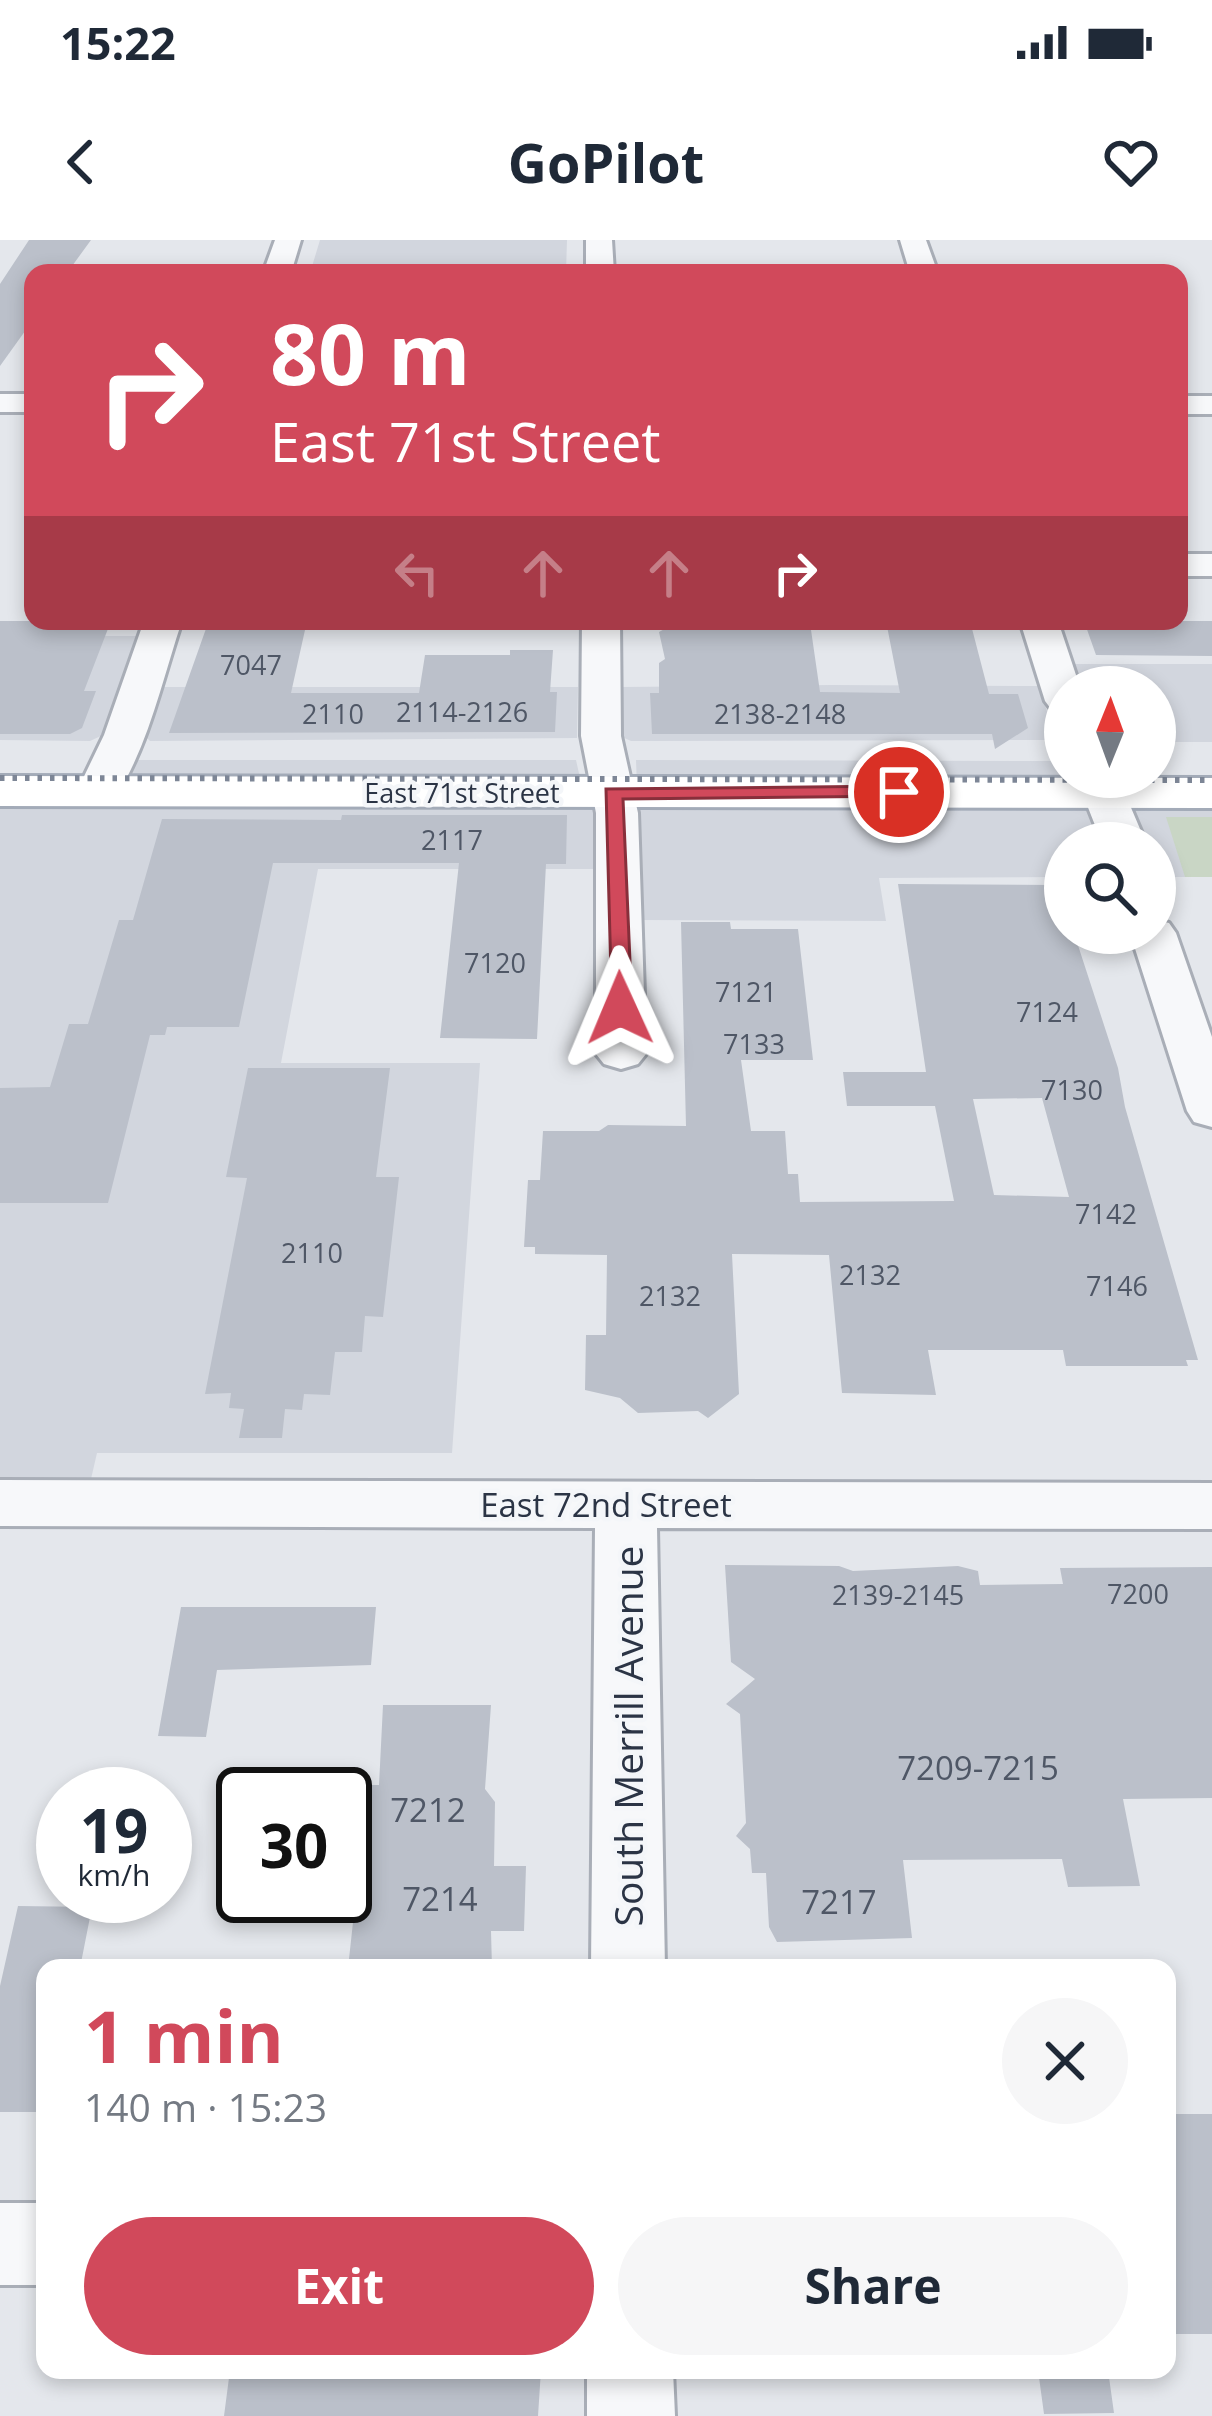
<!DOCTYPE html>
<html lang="en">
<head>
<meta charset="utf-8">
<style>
  body { margin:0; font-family:"Open Sans",sans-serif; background:#f6f6f7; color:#1f2937; height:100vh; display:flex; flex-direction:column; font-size:45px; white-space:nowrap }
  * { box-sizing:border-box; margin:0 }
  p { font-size:39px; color:#747a83 }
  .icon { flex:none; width:66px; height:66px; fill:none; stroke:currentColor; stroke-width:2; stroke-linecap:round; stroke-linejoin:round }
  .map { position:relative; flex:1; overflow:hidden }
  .details { position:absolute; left:36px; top:1719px; width:1140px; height:420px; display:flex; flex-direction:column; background:#fff; border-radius:24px; box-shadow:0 6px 18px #0003 }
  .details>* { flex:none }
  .banner { position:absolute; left:24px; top:24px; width:1164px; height:366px; border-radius:24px; box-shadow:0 6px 18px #0003; background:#d1495b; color:#fff; overflow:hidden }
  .needle { width:78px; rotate:1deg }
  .controls { position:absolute; left:1044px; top:426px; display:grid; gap:24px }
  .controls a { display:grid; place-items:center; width:132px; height:132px; border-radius:50%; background:#fff; box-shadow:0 6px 18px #0003; font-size:60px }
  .speed { position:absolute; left:36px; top:1527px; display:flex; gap:24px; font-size:60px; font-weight:700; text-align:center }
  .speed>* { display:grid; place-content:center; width:156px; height:156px; border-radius:50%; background:#fff; box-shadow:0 6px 18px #0003; line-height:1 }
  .speed small { font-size:30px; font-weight:400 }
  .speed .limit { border:6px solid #111; border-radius:18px; background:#fff; color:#111 }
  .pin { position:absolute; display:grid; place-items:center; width:102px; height:102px; color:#fff; margin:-51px; border:6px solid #fff; border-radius:50%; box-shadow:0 3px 12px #0007 }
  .me { position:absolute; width:132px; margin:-66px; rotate:359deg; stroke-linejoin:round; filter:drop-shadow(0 0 9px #0008) }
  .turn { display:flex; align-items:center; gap:42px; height:252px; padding:0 48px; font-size:54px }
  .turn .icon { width:156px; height:156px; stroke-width:2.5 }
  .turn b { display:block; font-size:84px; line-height:102px }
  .lanes { display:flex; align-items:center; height:114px; padding:0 48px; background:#0003; justify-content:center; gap:60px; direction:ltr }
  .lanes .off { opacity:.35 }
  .round { display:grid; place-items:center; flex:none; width:126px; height:126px; border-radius:63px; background:#f6f6f7 }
  .summary { display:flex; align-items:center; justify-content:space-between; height:204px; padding:0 48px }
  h1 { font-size:72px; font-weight:700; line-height:90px; color:#d1495b }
  .cta { display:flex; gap:24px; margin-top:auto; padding:24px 48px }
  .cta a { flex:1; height:138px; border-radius:72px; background:#d1495b; color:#fff; font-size:48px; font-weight:700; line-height:138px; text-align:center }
  .cta a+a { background:#f6f6f7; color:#1f2937 }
  .status { display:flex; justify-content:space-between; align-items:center; height:84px; padding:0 60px; background:#fff; direction:ltr }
  .status svg { height:33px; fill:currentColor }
  header { display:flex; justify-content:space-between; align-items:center; height:156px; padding:0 48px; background:#fff; font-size:54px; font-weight:700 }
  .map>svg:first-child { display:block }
  .built { fill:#d2d6de }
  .green { fill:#c9d6c5 }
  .building { fill:#bbc0ca; fill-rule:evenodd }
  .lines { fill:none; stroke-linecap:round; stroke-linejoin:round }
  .minor-casing { stroke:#a9aeb7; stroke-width:6 }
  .major-casing { stroke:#a3abb8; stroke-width:6 }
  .minor { fill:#f7f8fa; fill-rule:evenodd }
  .major { fill:#fff; fill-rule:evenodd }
  .rail { stroke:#7d8696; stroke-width:6; stroke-dasharray:4.5 8; stroke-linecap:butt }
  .route { fill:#d1495b; stroke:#882f3b; stroke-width:3 }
  .labels { text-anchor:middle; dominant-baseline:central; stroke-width:9; stroke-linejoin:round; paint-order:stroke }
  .number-label { font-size:27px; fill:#4f5766 }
  .far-street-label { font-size:27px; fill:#2b3445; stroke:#f4f6f9 }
  .street-label { font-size:33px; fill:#2b3445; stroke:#f4f6f9 }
  .near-number-label { font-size:33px; fill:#4f5766 }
  .near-street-label { font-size:39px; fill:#2b3445; stroke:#f4f6f9 }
</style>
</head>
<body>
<div class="status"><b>15:22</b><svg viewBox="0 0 49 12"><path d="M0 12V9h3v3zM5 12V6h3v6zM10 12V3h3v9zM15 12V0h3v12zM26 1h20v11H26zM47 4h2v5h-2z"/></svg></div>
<header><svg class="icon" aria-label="back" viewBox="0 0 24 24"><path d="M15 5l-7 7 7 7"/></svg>GoPilot<svg class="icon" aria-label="heart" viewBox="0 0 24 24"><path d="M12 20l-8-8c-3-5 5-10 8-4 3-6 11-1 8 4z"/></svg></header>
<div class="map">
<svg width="1212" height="2176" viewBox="0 0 1212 2176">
  <rect width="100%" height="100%" fill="#e4e7ec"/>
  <path class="built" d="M 320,0 L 567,0 L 566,33 L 310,33 Z
    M 0,396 L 136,396 L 103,495 L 90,501 L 0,500 Z
    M 1073,424 L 1212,424 L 1212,502 L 1155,502 L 1155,447 L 1080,447 Z
    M 831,445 L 1039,446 L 1056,500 L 631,501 L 620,496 L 621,447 Z
    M 161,447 L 578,447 L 577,498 L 150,501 L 144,495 Z
    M 136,520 L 576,520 L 582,547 L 125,546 Z
    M 636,520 L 1061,521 L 1072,548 L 637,547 Z
    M 0,565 L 588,566 L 597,571 L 595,629 L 318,629 L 281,823 L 480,823 L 452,1213 L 97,1213 L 88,1252 L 0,1252 Z
    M 644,567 L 1084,567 L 1094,572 L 1104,603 L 1065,603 L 1065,637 L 879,638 L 886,681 L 639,680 L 636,571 Z
    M 1142,567 L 1212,568 L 1212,637 L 1156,637 L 1155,603 L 1144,603 L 1133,571 Z"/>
  <path class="green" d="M 1166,577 L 1212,577 L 1212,637 L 1185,637 Z"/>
  <path class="building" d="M 29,0 L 91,0 L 67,33 L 33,33 L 33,80 L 0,126 L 0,44 Z
    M 0,381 L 111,381 L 84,451 L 96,451 L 82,488 L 70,494 L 0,494 Z
    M 217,381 L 307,381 L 291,453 L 419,453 L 425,415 L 510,415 L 510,410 L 553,410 L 550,452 L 557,452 L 555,492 L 169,493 L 208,383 Z
    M 679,381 L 810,383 L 820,452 L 900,453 L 886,381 L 970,381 L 989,454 L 1018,454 L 1028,488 L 995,509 L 992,494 L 652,494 L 650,453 L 659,453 L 659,423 L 665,419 L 659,392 Z
    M 1084,381 L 1212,381 L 1212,416 L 1096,415 Z
    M 342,575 L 567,575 L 566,624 L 546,624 L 537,799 L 440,798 L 459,623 L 273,623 L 239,787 L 167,787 L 165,795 L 150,795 L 108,963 L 0,963 L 0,848 L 50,847 L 69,784 L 88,784 L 119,680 L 133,680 L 162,579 L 341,580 Z
    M 898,644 L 1056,645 L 1059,654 L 1065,654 L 1065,693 L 1074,693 L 1118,828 L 1125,867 L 1198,1120 L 1186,1120 L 1188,1126 L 1066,1126 L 1063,1110 L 928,1110 L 936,1155 L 842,1153 L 829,1015 L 732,1014 L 739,1154 L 708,1178 L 698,1171 L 638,1173 L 620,1158 L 585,1150 L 586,1095 L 606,1095 L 607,1015 L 535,1014 L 535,1007 L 524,1007 L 528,940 L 540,940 L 543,891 L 599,891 L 608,885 L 686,886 L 681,682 L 730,682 L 731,689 L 798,689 L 813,820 L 741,820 L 751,891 L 785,891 L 788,934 L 798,934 L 800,962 L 954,961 L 935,866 L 847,866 L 843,832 L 926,832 ZM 1042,858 L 1069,957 L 994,955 L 973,859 Z
    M 248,828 L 390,828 L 376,937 L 399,937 L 383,1077 L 365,1076 L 362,1112 L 335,1112 L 330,1155 L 304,1154 L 302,1170 L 285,1169 L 282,1198 L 239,1198 L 244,1169 L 229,1168 L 231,1153 L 205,1154 L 247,938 L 226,937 Z
    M 725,1325 L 839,1326 L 853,1331 L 958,1326 L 978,1331 L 980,1345 L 1063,1344 L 1060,1328 L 1212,1327 L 1212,1558 L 1123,1559 L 1140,1646 L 1068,1647 L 1062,1619 L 903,1620 L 912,1698 L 777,1702 L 769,1687 L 766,1633 L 752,1633 L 750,1609 L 736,1596 L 746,1583 L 740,1474 L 726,1464 L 755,1439 L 731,1422 Z
    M 181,1367 L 376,1367 L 371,1425 L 217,1430 L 206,1497 L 158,1496 Z
    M 383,1465 L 491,1465 L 485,1549 L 495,1562 L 494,1626 L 526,1626 L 524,1691 L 491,1691 L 492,1728 L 348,1728 L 368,1545 L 379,1545 Z
    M 18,1666 L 92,1667 L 80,1728 L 45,1728 L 45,1872 L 0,1872 L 0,1746 Z
    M 1167,1874 L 1212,1874 L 1212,2094 L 1167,2094 Z
    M 230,2130 L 541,2130 L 538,2176 L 224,2176 Z
    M 1038,2130 L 1108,2130 L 1114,2173 L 1044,2174 Z"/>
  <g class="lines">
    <defs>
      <path id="minor" d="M 275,0 L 301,0 L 291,33 L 263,33 Z
        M 586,0 L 612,0 L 614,33 L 586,33 Z
        M 900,0 L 926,0 L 938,33 L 910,33 Z
        M 0,154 L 33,154 L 33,172 L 0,172 Z
        M 1179,156 L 1212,156 L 1212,174 L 1179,174 Z
        M 1179,314 L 1212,314 L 1212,336 L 1179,336 Z
        M 144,381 L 182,381 C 162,440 148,510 112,562 L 97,566 L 82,562 L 76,553 L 104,495 Z
        M 582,381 L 620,381 L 621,496 L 638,573 L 646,814 L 638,824 L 621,829 L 604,824 L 596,814 L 596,573 L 581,496 Z
        M 1020,381 L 1058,381 L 1080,447 L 1065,447 L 1065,473 L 1051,469 L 1045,461 Z
        M 1076,537 L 1118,537 L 1146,603 L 1102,603 Z
        M 1155,680 L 1169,683 L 1176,693 L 1212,797 L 1212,887 L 1194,882 L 1187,871 L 1130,693 L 1155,693 Z
        M 0,1240 L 1212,1243 L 1212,1289 L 657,1288 L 665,1728 L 591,1728 L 595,1288 L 0,1286 Z
        M 0,1963 L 45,1963 L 45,2045 L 0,2045 Z
        M 587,2130 L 673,2130 L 675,2176 L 587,2176 Z"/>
      <path id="major" d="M 0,536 L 1212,538 L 1212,568 L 0,566 Z"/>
    </defs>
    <use href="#minor" class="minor-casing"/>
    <use href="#major" class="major-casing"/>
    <use href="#minor" class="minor"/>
    <use href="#major" class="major"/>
    <path class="rail" d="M 0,538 L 1212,540"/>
  </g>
  <path class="route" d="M 899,546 L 909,552 L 907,556 L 623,559 L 632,768 L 620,775 L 612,773 L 606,549 Z"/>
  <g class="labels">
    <g class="number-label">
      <text x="251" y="424">7047</text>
      <text x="462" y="471">2114-2126</text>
      <text x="333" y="473">2110</text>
      <text x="780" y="473">2138-2148</text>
      <text x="452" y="599">2117</text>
      <text x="495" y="722">7120</text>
      <text x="746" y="751">7121</text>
      <text x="1047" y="771">7124</text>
      <text x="754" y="803">7133</text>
      <text x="1072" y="849">7130</text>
      <text x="1106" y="973">7142</text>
      <text x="312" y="1012">2110</text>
      <text x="870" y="1034">2132</text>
      <text x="1117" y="1045">7146</text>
      <text x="670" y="1055">2132</text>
      <text x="1138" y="1353">7200</text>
      <text x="898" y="1354">2139-2145</text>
    </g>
    <g class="far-street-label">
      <text x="462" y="552">East 71st Street</text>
    </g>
    <g class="street-label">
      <text x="606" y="1264">East 72nd Street</text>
    </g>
    <g class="near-number-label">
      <text x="978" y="1527">7209-7215</text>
      <text x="428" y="1569">7212</text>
      <text x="440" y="1658">7214</text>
      <text x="839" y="1661">7217</text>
    </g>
    <g class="near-street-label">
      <text transform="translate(627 1496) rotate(-90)">South Merrill Avenue</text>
    </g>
  </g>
</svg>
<div class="controls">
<a><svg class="needle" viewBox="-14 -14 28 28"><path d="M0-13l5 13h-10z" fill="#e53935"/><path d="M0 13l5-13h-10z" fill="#747a83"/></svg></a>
<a><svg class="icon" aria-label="search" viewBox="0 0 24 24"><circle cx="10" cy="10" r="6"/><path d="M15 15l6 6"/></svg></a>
</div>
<div class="speed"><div>19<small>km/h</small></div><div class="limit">30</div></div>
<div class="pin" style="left:899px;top:552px;background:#d93025"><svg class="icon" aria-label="arrive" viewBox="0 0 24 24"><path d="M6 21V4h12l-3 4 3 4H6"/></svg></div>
<svg class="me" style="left:620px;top:768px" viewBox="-20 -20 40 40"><path d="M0-17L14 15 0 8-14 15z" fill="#d1495b" stroke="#fff" stroke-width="4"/></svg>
<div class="banner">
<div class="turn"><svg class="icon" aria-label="right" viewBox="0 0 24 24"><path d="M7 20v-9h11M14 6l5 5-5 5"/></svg><div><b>80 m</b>East 71st Street</div></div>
<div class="lanes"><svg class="icon off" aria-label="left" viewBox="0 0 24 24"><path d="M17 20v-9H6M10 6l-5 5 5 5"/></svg><svg class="icon off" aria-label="ahead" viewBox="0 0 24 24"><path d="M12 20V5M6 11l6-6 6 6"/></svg><svg class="icon off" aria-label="ahead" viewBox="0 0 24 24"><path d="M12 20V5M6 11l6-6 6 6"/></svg><svg class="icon" aria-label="right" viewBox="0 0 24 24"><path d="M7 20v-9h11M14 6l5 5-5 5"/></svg></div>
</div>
<section class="details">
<div class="summary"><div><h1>1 min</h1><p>140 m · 15:23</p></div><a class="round"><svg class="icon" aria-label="close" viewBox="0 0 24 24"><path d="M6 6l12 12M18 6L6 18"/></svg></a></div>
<div class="cta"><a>Exit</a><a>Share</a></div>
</section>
</div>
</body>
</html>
